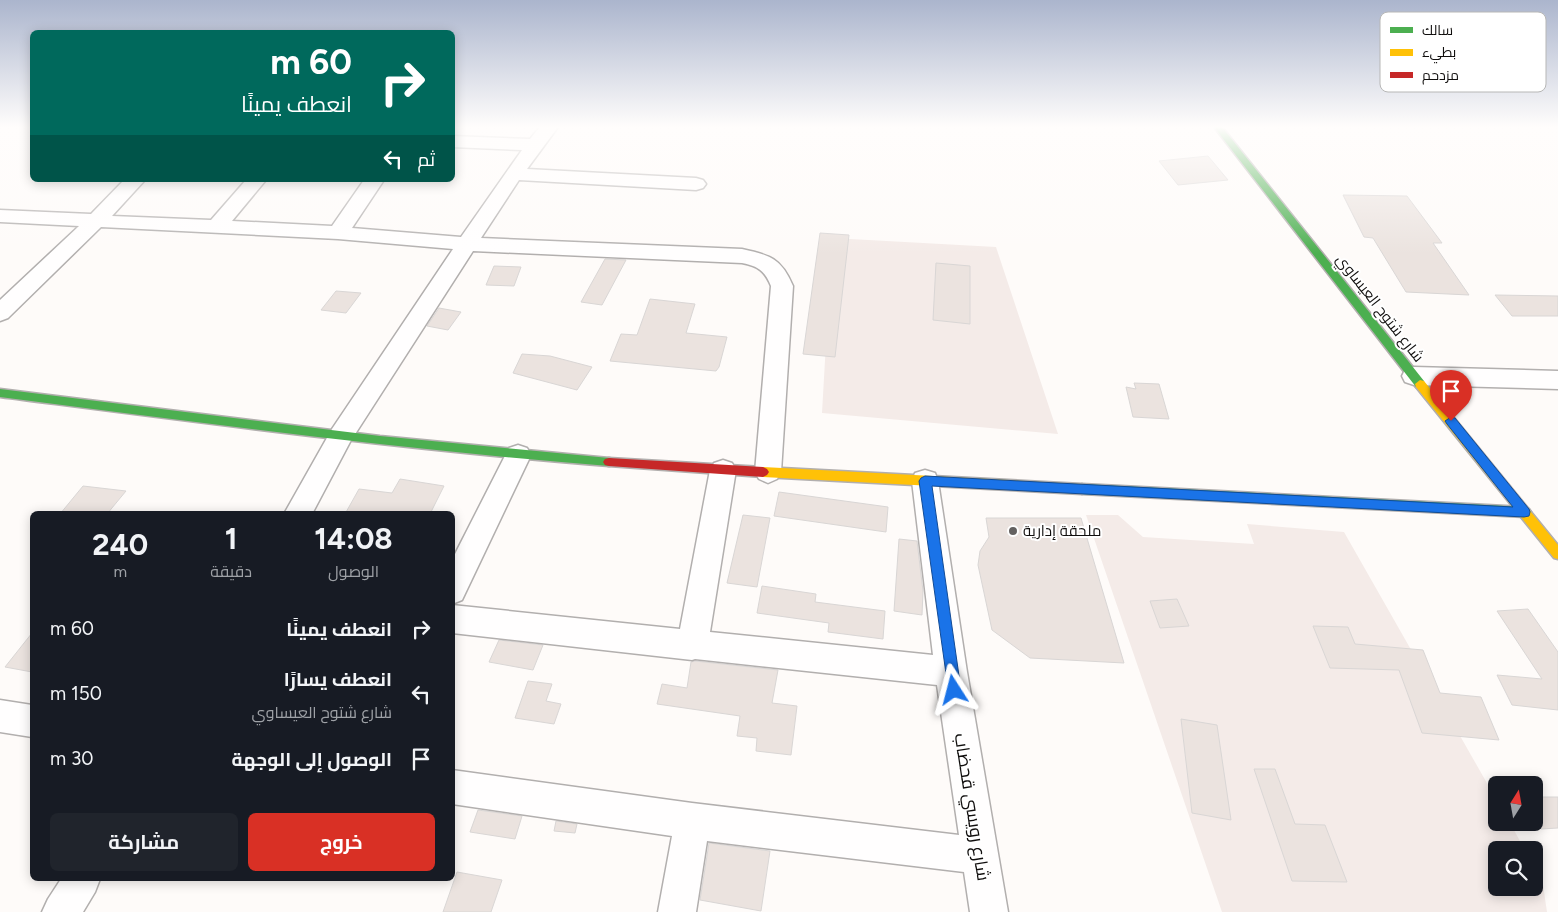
<!DOCTYPE html>
<html lang="ar">
<head>
<meta charset="utf-8">
<style>
  body { margin:0; font-family:Figtree,Cairo,sans-serif; background:#20242c; color:#f1f3f6; direction:rtl; height:100vh; display:flex; flex-direction:column; font-size:19px; white-space:nowrap }
  * { box-sizing:border-box; margin:0 }
  p { font-size:16px; color:#9ea1a6 }
  .icon { flex:none; width:28px; height:28px; fill:none; stroke:currentColor; stroke-width:2; stroke-linecap:round; stroke-linejoin:round }
  .map { position:relative; flex:1; overflow:hidden; direction:ltr }
  .drawer { position:absolute; left:30px; top:511px; width:425px; height:370px; display:flex; flex-direction:column; background:#171b24; border-radius:8px; box-shadow:0 2px 12px #0003; direction:rtl }
  .drawer>* { flex:none }
  .top-card { position:absolute; left:30px; top:30px; width:425px; height:152px; border-radius:8px; box-shadow:0 2px 12px #0003; direction:rtl; background:#00695c; color:#fff; overflow:hidden }
  .needle { width:32px; rotate:11deg }
  .controls { position:absolute; left:1488px; top:776px; display:grid; gap:10px }
  .controls a { display:grid; place-items:center; width:55px; height:55px; border-radius:8px; background:#171b24; box-shadow:0 2px 12px #0003; font-size:25px }
  .pin { position:absolute; display:grid; place-items:center; width:42px; height:42px; color:#fff; margin:-51px -21px; border-radius:50% 50% 50% 0; rotate:-45deg; box-shadow:0 0 5px #0007 }
  .pin .icon { rotate:45deg }
  .me { position:absolute; width:55px; margin:-28px; rotate:351deg; stroke-linejoin:round; filter:drop-shadow(0 0 4px #0008) }
  .turn { display:flex; align-items:center; gap:18px; height:105px; padding:0 20px; font-size:22px }
  .turn .icon { width:65px; height:65px; stroke-width:2.5 }
  .turn b { display:block; font-size:35px; line-height:42px }
  .then { display:flex; align-items:center; height:48px; padding:0 20px; background:#0003; gap:10px; font-size:19px }
  .eta { display:flex; justify-content:space-evenly; align-items:center; height:85px; text-align:center }
  .eta b { font-size:30px; font-weight:700; line-height:35px }
  .action { display:flex; gap:10px; margin-top:auto; padding:10px 20px }
  .action a { flex:1; height:58px; border-radius:8px; background:#d93025; color:#fff; font-size:20px; font-weight:700; line-height:58px; text-align:center }
  .action a+a { background:#20242c; color:#f1f3f6 }
  ul { padding:0; list-style:none }
  li { display:flex; align-items:center; gap:15px; height:65px; padding:0 20px }
  li div { flex:1 }
  li b { display:block; font-size:19px }
  li em { font-style:normal }
  .map>svg:first-child { display:block }
  .built { fill:#f4ebe8 }
  .building { fill:#ebe3df; stroke:#d9d6d5 }
  .lines { fill:none; stroke-linecap:round; stroke-linejoin:round }
  .street-casing { stroke:#b2afae; stroke-width:3 }
  .fast-casing { stroke:#b2afae; stroke-width:3 }
  .slow-casing { stroke:#b2afae; stroke-width:3 }
  .jam-casing { stroke:#b2afae; stroke-width:3 }
  .street { fill:#fffefe; fill-rule:evenodd }
  .fast { fill:#4caf50; fill-rule:evenodd }
  .slow { fill:#ffc107; fill-rule:evenodd }
  .jam { fill:#c62828; fill-rule:evenodd }
  .route { fill:#1a73e8; stroke:#114b97 }
  .poi-dot { fill:#636160; stroke:#fff; stroke-width:2 }
  .labels { text-anchor:middle; dominant-baseline:central; stroke-width:4; stroke-linejoin:round; paint-order:stroke }
  .street-label { font-size:15px; fill:#100e0d; stroke:#fff }
  .poi-label { font-size:15px; fill:#100e0d; stroke:#fff; text-anchor:start }
  .near-street-label { font-size:18px; fill:#100e0d; stroke:#fff }
  .key { fill:#fff; stroke:#b7b7b6; stroke-width:1 }
  .key-label { font-size:14px; fill:#100e0d }
</style>
</head>
<body>
<div class="map">
<svg width="1558" height="912" viewBox="0 0 1558 912">
  <rect width="100%" height="100%" fill="#fefbf9"/>
  <path class="built" d="M 832,238 L 996,247 L 1058,434 L 822,413 Z
    M 1086,515 L 1118,515 L 1143,537 L 1254,544 L 1247,524 L 1344,532 L 1496,799 L 1496,822 L 1510,823 L 1525,850 L 1496,850 L 1496,888 L 1534,888 L 1534,865 L 1542,878 L 1547,912 L 1222,912 Z"/>
  <path class="building" d="M 1208,156 L 1228,180 L 1178,185 L 1159,161 Z
    M 1343,195 L 1407,196 L 1442,243 L 1433,243 L 1469,295 L 1406,292 L 1373,238 L 1364,237 Z
    M 820,233 L 849,235 L 835,357 L 803,354 Z
    M 605,259 L 626,260 L 602,305 L 581,302 Z
    M 936,263 L 970,266 L 970,324 L 933,320 Z
    M 494,266 L 521,267 L 514,286 L 486,285 Z
    M 336,291 L 361,293 L 346,313 L 321,310 Z
    M 1495,295 L 1558,296 L 1558,316 L 1512,316 Z
    M 650,299 L 695,304 L 686,333 L 727,337 L 719,367 L 716,371 L 610,361 L 621,334 L 637,335 Z
    M 439,308 L 461,312 L 448,330 L 427,326 Z
    M 522,354 L 550,356 L 592,367 L 577,390 L 513,373 Z
    M 1134,383 L 1159,384 L 1169,419 L 1133,417 L 1126,387 L 1136,389 Z
    M 400,479 L 444,486 L 430,514 L 345,514 L 359,489 L 392,493 Z
    M 83,486 L 126,491 L 107,514 L 60,514 Z
    M 779,492 L 888,507 L 886,532 L 774,516 Z
    M 743,515 L 770,518 L 757,587 L 727,583 Z
    M 986,518 L 1081,518 L 1124,663 L 1030,658 L 992,630 L 978,565 L 980,551 L 989,537 Z
    M 899,539 L 917,541 L 923,591 L 922,615 L 894,611 Z
    M 762,586 L 816,594 L 815,602 L 885,611 L 883,639 L 828,632 L 829,623 L 757,613 Z
    M 1177,599 L 1189,626 L 1160,628 L 1150,601 Z
    M 1528,609 L 1558,652 L 1558,710 L 1512,705 L 1497,675 L 1542,679 L 1497,611 Z
    M 1313,626 L 1348,627 L 1355,644 L 1423,650 L 1440,693 L 1481,697 L 1499,740 L 1422,733 L 1399,670 L 1330,668 Z
    M 32,633 L 32,672 L 5,667 Z
    M 499,640 L 543,645 L 533,670 L 489,662 Z
    M 695,661 L 778,670 L 772,703 L 797,706 L 791,755 L 756,751 L 757,738 L 737,736 L 740,716 L 657,704 L 662,684 L 687,688 L 691,662 Z
    M 528,681 L 552,684 L 546,701 L 561,704 L 554,724 L 515,718 Z
    M 1181,719 L 1217,725 L 1231,820 L 1192,813 Z
    M 1254,769 L 1275,769 L 1295,824 L 1325,825 L 1347,882 L 1292,881 Z
    M 1534,797 L 1558,797 L 1558,828 L 1541,829 L 1534,816 Z
    M 478,810 L 522,816 L 515,839 L 470,832 Z
    M 556,821 L 577,824 L 575,833 L 554,831 Z
    M 709,843 L 770,851 L 761,911 L 700,900 Z
    M 457,872 L 502,880 L 491,912 L 443,912 Z"/>
  <g class="lines">
    <defs>
      <path id="street" d="M 540,127 L 558,127 L 527,169 L 696,178 L 703,180 L 706,184 L 703,188 L 696,190 L 519,180 L 481,238 L 742,249 C 770,255 781,258 793,286 L 781,472 L 777,479 L 768,483 L 759,479 L 755,472 L 771,286 C 765,271 758,266 742,263 L 473,251 L 350,442 L 312,514 L 284,514 L 332,429 L 453,249 L 338,239 L 101,227 L 8,318 L 0,321 L 0,300 L 79,226 L 0,222 L 0,210 L 91,214 L 124,180 L 145,180 L 112,216 L 211,220 L 246,180 L 266,180 L 232,221 L 332,226 L 364,180 L 384,180 L 352,228 L 461,237 L 522,150 L 452,147 L 452,136 L 530,139 Z
        M 1414,367 L 1558,371 L 1558,389 L 1414,385 L 1405,382 L 1402,376 L 1405,370 Z
        M 518,445 L 527,448 L 531,455 L 462,600 L 452,604 L 452,560 L 509,448 Z
        M 723,460 L 732,463 L 736,470 L 710,632 L 933,655 L 912,481 L 915,473 L 925,470 L 935,473 L 938,481 L 967,672 L 1008,912 L 970,912 L 964,872 L 707,841 L 696,912 L 658,912 L 672,836 L 452,804 L 452,770 L 692,803 L 959,835 L 937,685 L 695,659 L 692,660 L 452,633 L 452,605 L 680,629 L 710,470 L 714,463 Z
        M 0,700 L 32,705 L 32,737 L 0,732 Z
        M 61,879 L 100,879 L 95,892 L 83,912 L 42,912 L 48,899 Z"/>
      <path id="fast" d="M 1214,127 L 1222,127 L 1424,381 L 1425,384 L 1424,387 L 1416,387 Z
        M 0,389 L 380,436 L 609,458 L 613,459 L 615,462 L 613,465 L 609,466 C 405,450 203,423 0,397 Z
        M 1082,484 L 1525,507 L 1529,509 L 1531,512 L 1529,515 L 1525,517 L 1082,494 L 1078,492 L 1076,489 L 1078,486 Z"/>
      <path id="slow" d="M 1420,380 L 1424,381 L 1558,545 L 1558,559 L 1554,558 L 1416,387 L 1415,384 Z
        M 763,467 L 1082,484 L 1086,486 L 1088,489 L 1086,492 L 1082,494 L 763,477 L 759,475 L 757,472 L 759,469 Z"/>
      <path id="jam" d="M 609,458 L 763,467 L 767,469 L 769,472 L 767,475 L 763,477 L 609,466 L 605,465 L 603,462 L 605,459 Z"/>
    </defs>
    <use href="#street" class="street-casing"/>
    <use href="#fast" class="fast-casing"/>
    <use href="#slow" class="slow-casing"/>
    <use href="#jam" class="jam-casing"/>
    <use href="#street" class="street"/>
    <use href="#fast" class="fast"/>
    <use href="#slow" class="slow"/>
    <use href="#jam" class="jam"/>
  </g>
  <linearGradient id="sky" x2="0" y2="1"><stop stop-color="#abb5cd"/><stop offset="0.5" stop-color="#fffdfc"/><stop offset="1" stop-color="#fffdfc" stop-opacity="0"/></linearGradient>
  <rect width="1558" height="254" fill="url(#sky)"/>
  <path class="route" d="M 1451,417 L 1455,418 L 1529,509 L 1530,512 L 1529,516 L 1524,517 L 932,486 L 961,690 L 959,695 L 954,697 L 949,695 L 919,481 L 921,478 L 925,476 L 1513,507 L 1447,424 L 1445,421 Z"/>
  <circle class="poi-dot" cx="1013" cy="531" r="5"/>
  <g class="labels">
    <g class="street-label">
      <text transform="translate(1380 308) rotate(52)">شارع شتوح العيساوي</text>
    </g>
    <g class="poi-label">
      <text x="1023" y="531">ملحقة إدارية</text>
    </g>
    <g class="near-street-label">
      <text transform="translate(972 807) rotate(81)">شارع رويسي قحضاب</text>
    </g>
  </g>
  <rect x="1380" y="12" width="166" height="80" rx="8" class="key"/>
  <rect x="1390" y="27" width="23" height="6" fill="#4caf50"/>
  <rect x="1390" y="49" width="23" height="7" fill="#ffc107"/>
  <rect x="1390" y="72" width="23" height="6" fill="#c62828"/>
  <g class="key-label">
    <text x="1422" y="35">سالك</text>
    <text x="1422" y="57">بطيء</text>
    <text x="1422" y="80">مزدحم</text>
  </g>
</svg>
<div class="controls">
<a><svg class="needle" viewBox="-14 -14 28 28"><path d="M0-13l5 13h-10z" fill="#e53935"/><path d="M0 13l5-13h-10z" fill="#9ea1a6"/></svg></a>
<a><svg class="icon" aria-label="search" viewBox="0 0 24 24"><circle cx="10" cy="10" r="6"/><path d="M15 15l6 6"/></svg></a>
</div>
<div class="pin" style="left:1451px;top:421px;background:#d93025"><svg class="icon" aria-label="arrive" viewBox="0 0 24 24"><path d="M6 21V4h12l-3 4 3 4H6"/></svg></div>
<svg class="me" style="left:954px;top:690px" viewBox="-20 -20 40 40"><path d="M0-17L14 15 0 8-14 15z" fill="#1a73e8" stroke="#fff" stroke-width="4"/></svg>
<div class="top-card">
<div class="turn"><svg class="icon" aria-label="right" viewBox="0 0 24 24"><path d="M7 20v-9h11M14 6l5 5-5 5"/></svg><div><b>60 m</b>انعطف يمينًا</div></div>
<div class="then">ثم<svg class="icon" aria-label="left" viewBox="0 0 24 24"><path d="M17 20v-9H6M10 6l-5 5 5 5"/></svg></div>
</div>
<section class="drawer">
<div class="eta">
<div><b>14:08</b><p>الوصول</p></div>
<div><b>1</b><p>دقيقة</p></div>
<div><b>240</b><p>m</p></div>
</div>
<ul>
<li><svg class="icon" aria-label="right" viewBox="0 0 24 24"><path d="M7 20v-9h11M14 6l5 5-5 5"/></svg><div><b>انعطف يمينًا</b></div><em>60 m</em></li>
<li><svg class="icon" aria-label="left" viewBox="0 0 24 24"><path d="M17 20v-9H6M10 6l-5 5 5 5"/></svg><div><b>انعطف يسارًا</b><p>شارع شتوح العيساوي</p></div><em>150 m</em></li>
<li><svg class="icon" aria-label="arrive" viewBox="0 0 24 24"><path d="M6 21V4h12l-3 4 3 4H6"/></svg><div><b>الوصول إلى الوجهة</b></div><em>30 m</em></li>
</ul>
<div class="action"><a>خروج</a><a>مشاركة</a></div>
</section>
</div>
</body>
</html>
